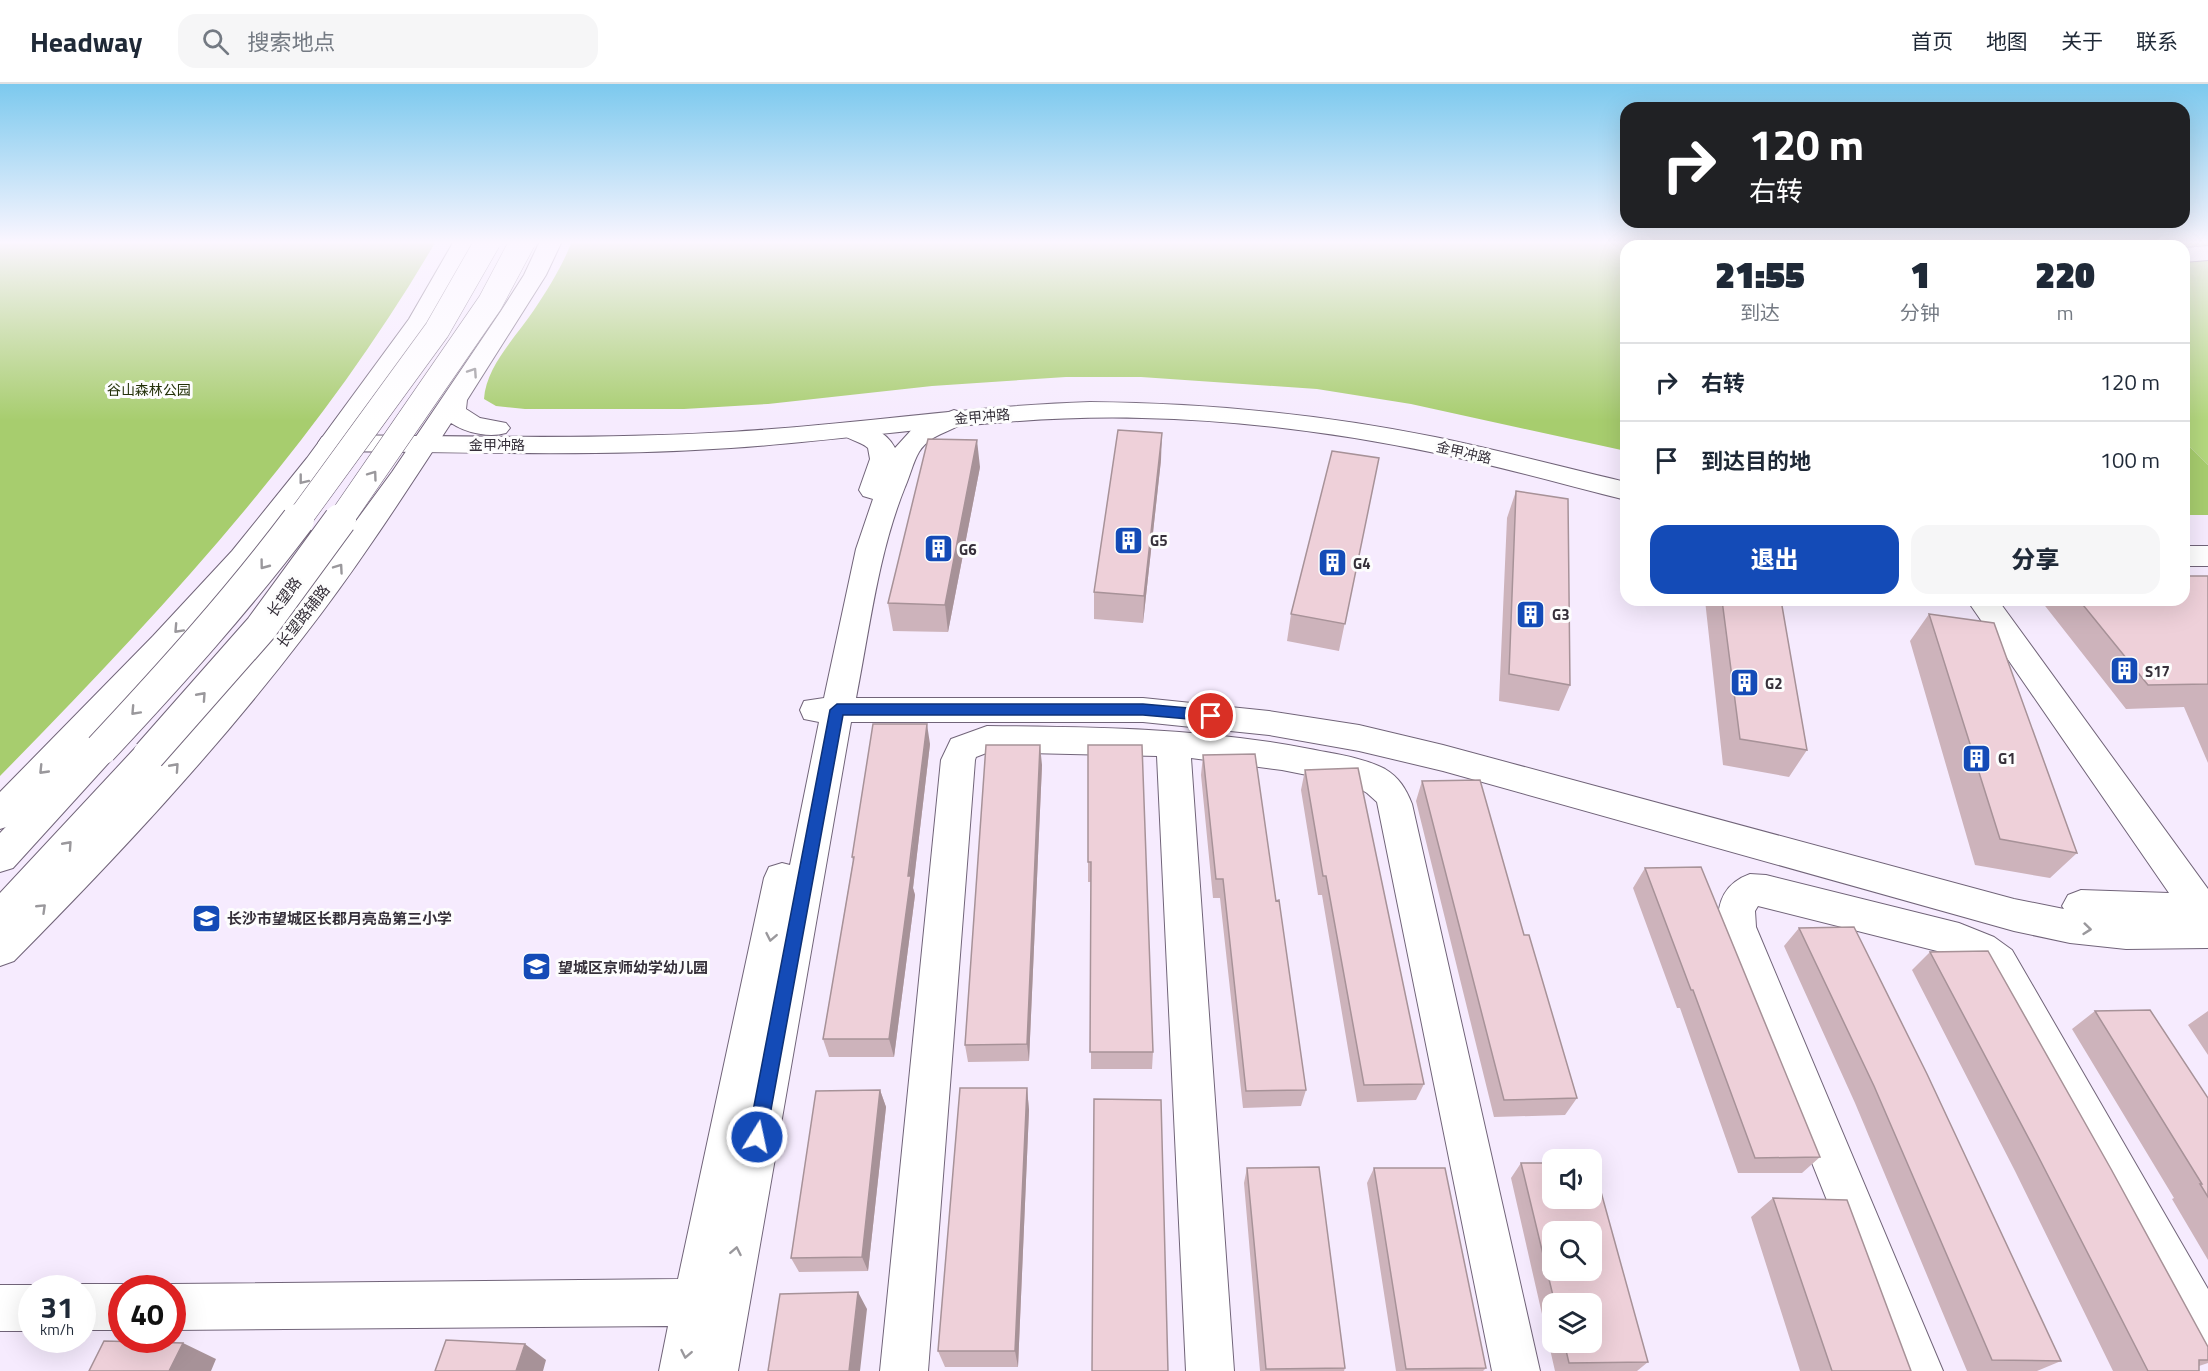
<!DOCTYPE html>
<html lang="zh">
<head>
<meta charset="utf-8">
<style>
  body { margin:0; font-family:"Titillium Web","Noto Sans SC",sans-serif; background:#f6f6f7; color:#1f2937; height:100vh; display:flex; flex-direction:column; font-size:22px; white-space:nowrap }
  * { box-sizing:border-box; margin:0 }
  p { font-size:20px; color:#747a83 }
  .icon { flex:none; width:33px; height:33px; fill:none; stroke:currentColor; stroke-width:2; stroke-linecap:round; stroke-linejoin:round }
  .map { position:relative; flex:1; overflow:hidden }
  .panel { position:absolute; left:1620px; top:156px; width:570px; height:366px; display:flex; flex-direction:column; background:#fff; border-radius:18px; box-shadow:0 6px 24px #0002 }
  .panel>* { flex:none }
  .banner { position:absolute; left:1620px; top:18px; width:570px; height:126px; border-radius:18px; box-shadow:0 6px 24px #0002; background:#202124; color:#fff; overflow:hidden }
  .controls { position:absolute; left:1542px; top:1065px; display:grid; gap:12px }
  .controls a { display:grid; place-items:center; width:60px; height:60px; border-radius:12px; background:#fff; box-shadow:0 6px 24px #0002; font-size:30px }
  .speed { position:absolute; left:18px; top:1191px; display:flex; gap:12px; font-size:30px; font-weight:700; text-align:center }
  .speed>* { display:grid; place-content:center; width:78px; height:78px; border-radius:50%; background:#fff; box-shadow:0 6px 24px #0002; line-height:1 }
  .speed small { font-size:15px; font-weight:400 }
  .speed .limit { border:9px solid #d22; background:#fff; color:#111 }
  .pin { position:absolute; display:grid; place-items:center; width:51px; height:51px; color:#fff; margin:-26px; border:3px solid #fff; border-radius:50%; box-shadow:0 2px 6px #0007 }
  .me { position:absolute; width:66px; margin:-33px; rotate:10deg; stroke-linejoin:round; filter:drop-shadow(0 0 4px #0008) }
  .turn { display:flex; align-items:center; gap:21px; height:126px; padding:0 30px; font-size:27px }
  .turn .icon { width:78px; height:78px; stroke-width:2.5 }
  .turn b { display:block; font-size:42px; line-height:51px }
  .eta { display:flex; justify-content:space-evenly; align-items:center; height:102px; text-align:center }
  .eta b { font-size:36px; font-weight:800; line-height:42px }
  .primary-button { display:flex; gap:12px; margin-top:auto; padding:12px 30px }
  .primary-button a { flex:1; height:69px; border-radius:18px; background:#144bb7; color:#fff; font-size:24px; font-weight:800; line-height:69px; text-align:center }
  .primary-button a+a { background:#f6f6f7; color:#1f2937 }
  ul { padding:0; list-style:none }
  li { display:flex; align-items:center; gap:18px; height:78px; padding:0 30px; border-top:2px solid #e0e1e3 }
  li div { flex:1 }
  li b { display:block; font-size:22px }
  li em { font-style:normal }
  header { display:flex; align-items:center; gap:36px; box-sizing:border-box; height:84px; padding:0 30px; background:#fff; border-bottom:2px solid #e0e1e3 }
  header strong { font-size:28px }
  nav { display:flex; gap:33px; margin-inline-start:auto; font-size:21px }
  .search { width:420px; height:54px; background:#f6f6f7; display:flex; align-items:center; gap:15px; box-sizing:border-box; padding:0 21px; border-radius:18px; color:#747a83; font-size:22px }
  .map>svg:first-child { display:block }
  .green { fill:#b4d87e }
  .forest { fill:#a7cd6e }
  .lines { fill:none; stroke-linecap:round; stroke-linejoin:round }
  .minor-casing { stroke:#716479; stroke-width:2 }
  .major-casing { stroke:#716479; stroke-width:2 }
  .minor { fill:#fff; fill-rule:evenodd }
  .major { fill:#fff; fill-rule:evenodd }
  .major-bridge-far1-casing { stroke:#716479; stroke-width:26; stroke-linecap:butt }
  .major-bridge-casing { stroke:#716479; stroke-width:34; stroke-linecap:butt }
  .major-bridge-far1 { stroke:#fff; stroke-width:25 }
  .major-bridge { stroke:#fff; stroke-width:32 }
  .wall { fill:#cdb3bb; fill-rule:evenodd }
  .shaded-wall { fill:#a79298 }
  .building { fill:#eed0d9; stroke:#a79298; stroke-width:1.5; fill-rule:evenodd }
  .oneway { stroke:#9a989c }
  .route { fill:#144bb7; stroke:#0d3177; stroke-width:1.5 }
  .labels { text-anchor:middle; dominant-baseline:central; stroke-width:6; stroke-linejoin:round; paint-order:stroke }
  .far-park-label { font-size:14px; fill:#233109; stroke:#fdfdfd }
  .far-street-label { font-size:14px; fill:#36303a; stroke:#fdfdfd }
  .poi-label { font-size:15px; font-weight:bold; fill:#36303a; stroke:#fdfdfd; text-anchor:start }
  .street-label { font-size:15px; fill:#36303a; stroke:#fdfdfd }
</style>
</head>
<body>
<header>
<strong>Headway</strong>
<div class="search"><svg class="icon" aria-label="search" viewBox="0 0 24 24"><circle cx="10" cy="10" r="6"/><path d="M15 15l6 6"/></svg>搜索地点</div>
<nav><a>首页</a><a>地图</a><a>关于</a><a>联系</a></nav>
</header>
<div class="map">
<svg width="2208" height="1287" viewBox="0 0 2208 1287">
  <rect width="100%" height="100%" fill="#f6ebfe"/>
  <path class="green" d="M 1709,157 L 2208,157 L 2208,381 L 2184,357 L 2184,162 L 1712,162 Z"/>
  <path class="forest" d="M 0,157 L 436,157 C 320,357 161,528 0,692 Z
    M 572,157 L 1709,157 L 1712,162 L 1626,162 L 1626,367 L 1411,320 L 1317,305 L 1141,293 L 1066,293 L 932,302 L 768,320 L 684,325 L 525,325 L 496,322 L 484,315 C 486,282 516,253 534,226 C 548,205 563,181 572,157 Z
    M 2184,357 L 2208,381 L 2208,431 L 2184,431 Z"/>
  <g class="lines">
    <defs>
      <path id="minor" d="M 454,157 L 476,157 L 432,236 L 325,386 L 252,481 L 175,568 L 12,741 L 0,745 L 0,708 L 153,552 L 232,467 L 307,374 L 409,235 Z
        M 540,157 L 562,157 L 546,191 L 467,316 L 466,325 L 480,334 L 506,339 L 510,344 L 506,349 C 489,354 466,349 451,339 C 404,411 357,484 304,552 C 216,667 116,774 14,877 L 0,882 L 0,840 L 78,765 L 239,590 L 284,535 L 392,388 L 501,227 L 524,191 Z
        M 1706,157 L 1728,157 L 1731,162 L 1709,162 Z
        M 2208,162 L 2208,176 L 2184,178 L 2184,164 Z
        M 954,326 L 963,329 L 967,334 C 956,349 932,347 919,368 C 913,378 910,392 905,403 C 878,470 870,543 856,614 L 1143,614 L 1269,627 L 1359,641 L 1443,661 L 2014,815 L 2064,825 L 2062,822 L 2068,811 L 2081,806 L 2169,809 L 1967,516 L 1998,516 L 2208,805 L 2208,864 L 2126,865 L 2070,859 L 2014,847 L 1443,687 L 1359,667 L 1269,651 L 1143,638 L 851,638 L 738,1287 L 659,1287 L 668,1242 L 172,1246 L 172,1204 L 160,1204 L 172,1200 L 678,1195 L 764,794 L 769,783 L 782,779 L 790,781 L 819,638 L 804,635 L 800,626 L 804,617 L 824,614 L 856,465 L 873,415 L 863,412 L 859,406 L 870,375 L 868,364 C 859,356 845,356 838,346 L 842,341 C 861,336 886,346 895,364 L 915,342 Z
        M 987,642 C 1095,643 1203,644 1310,665 C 1334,670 1362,673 1385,685 C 1399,693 1406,705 1412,720 L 1540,1287 L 1492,1287 L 1377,718 L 1367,709 L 1352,700 L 1282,686 L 1191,674 L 1234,1287 L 1186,1287 L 1157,672 L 989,668 L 976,673 L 975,676 L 928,1287 L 880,1287 L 941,676 L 951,655 Z
        M 1750,790 L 1766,791 L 1959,839 L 1994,853 L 2012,866 L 2208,1205 L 2208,1275 L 2191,1268 L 1984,890 L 1966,877 L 1953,871 L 1758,822 L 1755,827 L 1756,843 L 1943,1287 L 1895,1287 L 1718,843 C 1717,817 1725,799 1750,790 Z
        M 82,1200 L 122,1200 L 134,1204 L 122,1204 L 122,1246 L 82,1246 L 82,1204 L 70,1204 Z
        M 0,1201 L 32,1201 L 41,1204 L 32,1204 L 32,1247 L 0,1247 Z"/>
      <path id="major" d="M 1090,318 C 1206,319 1321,330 1435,353 C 1499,366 1562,383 1626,398 L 1626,416 C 1562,400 1499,382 1435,369 C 1339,349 1240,336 1142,334 C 1004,330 868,355 731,364 C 598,373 464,368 331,367 L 322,365 L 318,359 L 322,353 L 331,351 C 464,352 597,356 729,348 C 850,341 969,322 1090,318 Z
        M 2184,462 L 2208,462 L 2208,482 L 2184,482 Z
        M 101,652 L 113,656 L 118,665 L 113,674 L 13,784 L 0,788 L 0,749 L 89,656 Z
        M 149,658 L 161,662 L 166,671 L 161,680 L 13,846 L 0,851 L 0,809 L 137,662 Z"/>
    </defs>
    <use href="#minor" class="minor-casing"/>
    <use href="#major" class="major-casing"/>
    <use href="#minor" class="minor"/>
    <use href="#major" class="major"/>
    <defs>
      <path id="major-bridge-far1" d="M 297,438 L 437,246 L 488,157
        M 339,438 L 490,219 L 523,157"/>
      <path id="major-bridge" d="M 101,665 C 170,591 237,517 298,436
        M 149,671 L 261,544 L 340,436"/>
    </defs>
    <use href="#major-bridge-far1" class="major-bridge-far1-casing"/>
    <use href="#major-bridge" class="major-bridge-casing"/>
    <use href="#major-bridge-far1" class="major-bridge-far1"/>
    <use href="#major-bridge" class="major-bridge"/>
  </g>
  <path class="wall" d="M 1379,374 L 1339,567 L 1287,557 L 1291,530 Z
    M 1161,376 L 1143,539 L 1094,535 L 1094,508 Z
    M 980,383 L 948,548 L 893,547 L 888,519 Z
    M 1516,407 L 1570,601 L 1559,627 L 1499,617 L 1507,434 Z
    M 2208,492 L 2208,679 L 2184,623 L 2126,625 L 2042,518 L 2044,516 L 2184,516 Z
    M 1705,516 L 1781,516 L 1807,666 L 1789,693 L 1723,681 Z
    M 1929,530 L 2077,769 L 2050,794 L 1975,781 L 1910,557 Z
    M 930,660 L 913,804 L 915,811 L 894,973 L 829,973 L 823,955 L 853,777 L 852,773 Z
    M 1088,661 L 1153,968 L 1152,985 L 1091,985 L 1091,798 L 1088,798 Z
    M 1203,671 L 1276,817 L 1306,1006 L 1301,1022 L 1243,1024 L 1220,814 L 1213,814 L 1201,691 Z
    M 1042,681 L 1029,977 L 968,978 L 965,961 Z
    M 1305,686 L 1424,1000 L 1416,1016 L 1357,1018 L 1322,811 L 1318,811 L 1301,706 Z
    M 1422,697 L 1524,851 L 1577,1014 L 1565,1031 L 1494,1033 L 1416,717 Z
    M 1645,784 L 1820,1073 L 1802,1089 L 1738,1089 L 1680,924 L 1677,924 L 1633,804 Z
    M 1799,844 L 2061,1277 L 2037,1287 L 1967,1287 L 1855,1019 L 1784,862 Z
    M 1930,868 L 2208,1263 L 2208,1279 L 2199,1282 L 2199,1287 L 2113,1287 L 2015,1087 L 1912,886 Z
    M 2095,927 L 2208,1014 L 2208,1176 L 2172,1115 L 2174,1114 L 2072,945 Z
    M 2208,927 L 2208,971 L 2188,941 Z
    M 1027,1004 L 1029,1026 L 1018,1283 L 945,1283 L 938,1267 Z
    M 880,1006 L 886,1023 L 868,1187 L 799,1188 L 791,1174 Z
    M 1521,1079 L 1648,1278 L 1637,1287 L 1555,1287 L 1511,1094 ZM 1552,1220 L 1592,1220 L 1592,1258 L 1552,1258 Z
    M 1247,1084 L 1345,1284 L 1344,1287 L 1260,1287 L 1244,1099 Z
    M 1374,1084 L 1486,1284 L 1483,1287 L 1396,1287 L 1367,1099 Z
    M 1773,1114 L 1911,1287 L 1800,1287 L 1751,1133 Z"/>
  <path class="shaded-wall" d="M 1162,349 L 1161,376 L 1143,539 L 1144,512 Z
    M 977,356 L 980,383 L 948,548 L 945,521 Z
    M 927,640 L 930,660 L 913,804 L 915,811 L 894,973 L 889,955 Z
    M 1040,661 L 1042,681 L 1029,977 L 1027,960 Z
    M 1027,1004 L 1029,1026 L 1018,1283 L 1015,1267 Z
    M 880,1006 L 886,1023 L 868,1187 L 862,1173 Z
    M 858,1208 L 867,1225 L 860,1287 L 849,1287 Z
    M 183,1259 L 216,1275 L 211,1287 L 169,1287 Z
    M 525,1260 L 546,1276 L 543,1287 L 516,1287 Z"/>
  <path class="building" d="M 1118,346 L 1162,349 L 1144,512 L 1094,508 Z
    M 928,355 L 977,356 L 945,521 L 888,519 Z
    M 1332,367 L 1379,374 L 1345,540 L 1291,530 Z
    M 1516,407 L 1568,415 L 1570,601 L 1509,590 Z
    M 2184,492 L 2208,492 L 2208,600 L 2148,601 L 2079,516 L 2184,516 Z
    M 1722,516 L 1781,516 L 1807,666 L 1740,655 Z
    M 1929,530 L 1994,539 L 2077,769 L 2000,755 Z
    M 873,640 L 927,640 L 908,792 L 911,792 L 889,955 L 823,955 L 854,773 L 852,773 Z
    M 986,661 L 1040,661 L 1027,960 L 965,961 Z
    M 1088,661 L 1142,661 L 1153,968 L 1090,968 L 1091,778 L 1088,778 Z
    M 1255,670 L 1276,817 L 1279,816 L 1306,1006 L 1246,1007 L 1223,795 L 1216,795 L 1203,671 Z
    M 1358,684 L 1424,1000 L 1364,1001 L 1326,792 L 1323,792 L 1305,686 Z
    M 1480,696 L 1524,851 L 1529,851 L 1577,1014 L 1504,1016 L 1422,697 Z
    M 1701,783 L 1820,1073 L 1755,1074 L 1693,906 L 1691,906 L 1645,784 Z
    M 1854,843 L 1927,990 L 2061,1277 L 1992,1276 L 1874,1002 L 1799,844 Z
    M 1988,867 L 2111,1085 L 2208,1263 L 2208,1276 L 2199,1276 L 2199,1287 L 2148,1287 L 2038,1072 L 1930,868 Z
    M 2150,926 L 2208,1014 L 2208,1113 L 2200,1100 L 2202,1100 L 2095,927 Z
    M 960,1004 L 1027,1004 L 1015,1267 L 938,1267 Z
    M 880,1006 L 862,1173 L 791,1174 L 816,1007 Z
    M 1094,1015 L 1161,1016 L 1168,1287 L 1092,1287 Z
    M 1521,1079 L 1552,1079 L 1552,1114 L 1592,1114 L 1592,1079 L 1593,1079 L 1648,1278 L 1569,1279 L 1564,1258 L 1592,1258 L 1592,1220 L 1555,1220 ZM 1552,1148 L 1592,1148 L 1592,1186 L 1552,1186 Z
    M 1319,1083 L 1345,1284 L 1266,1285 L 1247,1084 Z
    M 1374,1084 L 1445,1084 L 1486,1284 L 1406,1285 Z
    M 1773,1114 L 1847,1116 L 1911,1287 L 1832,1287 Z
    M 858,1208 L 849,1287 L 768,1287 L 780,1210 Z
    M 446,1256 L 525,1260 L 516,1287 L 435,1287 Z
    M 104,1257 L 183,1259 L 169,1287 L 89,1287 Z"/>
  <defs><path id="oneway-chevron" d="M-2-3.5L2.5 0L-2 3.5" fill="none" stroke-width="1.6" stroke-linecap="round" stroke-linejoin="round" transform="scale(1.5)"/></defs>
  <g class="oneway">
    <use href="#oneway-chevron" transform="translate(473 288) rotate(-56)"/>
    <use href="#oneway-chevron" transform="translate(373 391) rotate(-54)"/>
    <use href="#oneway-chevron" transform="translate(303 396) rotate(128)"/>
    <use href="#oneway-chevron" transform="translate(264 481) rotate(127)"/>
    <use href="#oneway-chevron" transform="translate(339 484) rotate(-55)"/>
    <use href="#oneway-chevron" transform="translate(178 545) rotate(133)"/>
    <use href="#oneway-chevron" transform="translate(202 612) rotate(-48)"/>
    <use href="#oneway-chevron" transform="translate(135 627) rotate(133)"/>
    <use href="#oneway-chevron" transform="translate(175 683) rotate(-48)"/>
    <use href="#oneway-chevron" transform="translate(43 686) rotate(134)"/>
    <use href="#oneway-chevron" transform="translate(68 761) rotate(-48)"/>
    <use href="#oneway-chevron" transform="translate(42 824) rotate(-44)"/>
    <use href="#oneway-chevron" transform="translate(2087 845) rotate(6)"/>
    <use href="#oneway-chevron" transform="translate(771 853) rotate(101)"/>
    <use href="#oneway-chevron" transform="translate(736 1167) rotate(-79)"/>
    <use href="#oneway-chevron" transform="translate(686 1270) rotate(101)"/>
  </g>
  <linearGradient id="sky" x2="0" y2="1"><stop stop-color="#7cc9ee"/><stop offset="0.47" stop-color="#fbf6ff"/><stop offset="1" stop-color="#fbf6ff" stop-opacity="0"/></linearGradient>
  <rect width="2208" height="337" fill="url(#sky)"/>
  <path class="route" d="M 837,620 L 1143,620 L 1211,626 L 1218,632 L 1211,637 L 1143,631 L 843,631 L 766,1053 L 763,1059 L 757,1061 L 751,1059 L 748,1053 L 830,626 Z"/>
  <defs>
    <symbol id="building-square" viewBox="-11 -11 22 22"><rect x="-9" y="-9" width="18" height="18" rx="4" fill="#144bb7" stroke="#fdfdfd"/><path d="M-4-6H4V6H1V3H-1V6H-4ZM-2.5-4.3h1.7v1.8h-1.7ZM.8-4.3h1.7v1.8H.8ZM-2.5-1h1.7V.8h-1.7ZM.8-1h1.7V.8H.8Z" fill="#fff"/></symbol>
    <symbol id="school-square" viewBox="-11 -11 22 22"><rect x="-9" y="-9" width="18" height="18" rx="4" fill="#144bb7" stroke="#fdfdfd"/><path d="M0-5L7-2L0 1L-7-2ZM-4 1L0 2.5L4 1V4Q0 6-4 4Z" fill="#fff"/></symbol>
  </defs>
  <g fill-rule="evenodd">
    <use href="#building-square" x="1112" y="440" width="33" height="33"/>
    <use href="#building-square" x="922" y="448" width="33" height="33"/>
    <use href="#building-square" x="1316" y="462" width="33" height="33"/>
    <use href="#building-square" x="1514" y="514" width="33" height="33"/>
    <use href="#building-square" x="2108" y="570" width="33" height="33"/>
    <use href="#building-square" x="1728" y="582" width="33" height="33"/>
    <use href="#building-square" x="1960" y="658" width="33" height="33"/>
    <use href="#school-square" x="190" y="818" width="33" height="33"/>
    <use href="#school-square" x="520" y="866" width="33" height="33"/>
  </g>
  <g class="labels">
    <g class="far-park-label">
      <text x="149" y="305">谷山森林公园</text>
    </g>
    <g class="far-street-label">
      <text transform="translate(982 332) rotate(-5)">金甲冲路</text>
      <text x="497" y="360">金甲冲路</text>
      <text transform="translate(1464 368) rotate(13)">金甲冲路</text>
    </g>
    <g class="poi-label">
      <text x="1150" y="456">G5</text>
      <text x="959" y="465">G6</text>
      <text x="1353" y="479">G4</text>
      <text x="1552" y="530">G3</text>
      <text x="2145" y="587">S17</text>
      <text x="1765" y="599">G2</text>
      <text x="1998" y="674">G1</text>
      <text x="227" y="834">长沙市望城区长郡月亮岛第三小学</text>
      <text x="558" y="883">望城区京师幼学幼儿园</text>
    </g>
    <g class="street-label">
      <text transform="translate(284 513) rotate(-53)">长望路</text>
      <text transform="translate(303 532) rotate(-52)">长望路辅路</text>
    </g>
  </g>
</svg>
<div class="controls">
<a><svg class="icon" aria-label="sound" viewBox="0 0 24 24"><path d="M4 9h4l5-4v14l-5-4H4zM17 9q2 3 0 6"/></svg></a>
<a><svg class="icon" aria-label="search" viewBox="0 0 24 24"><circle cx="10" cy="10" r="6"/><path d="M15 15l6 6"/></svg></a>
<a><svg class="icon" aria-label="layers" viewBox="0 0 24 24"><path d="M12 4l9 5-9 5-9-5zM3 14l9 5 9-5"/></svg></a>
</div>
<div class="speed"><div>31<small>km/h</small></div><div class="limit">40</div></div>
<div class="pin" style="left:1211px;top:632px;background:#d93025"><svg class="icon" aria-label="arrive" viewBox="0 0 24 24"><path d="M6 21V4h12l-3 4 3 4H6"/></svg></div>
<svg class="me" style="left:757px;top:1053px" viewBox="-20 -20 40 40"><circle r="17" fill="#144bb7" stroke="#fff" stroke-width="3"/><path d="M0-11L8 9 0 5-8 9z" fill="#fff"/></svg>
<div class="banner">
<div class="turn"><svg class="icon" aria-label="right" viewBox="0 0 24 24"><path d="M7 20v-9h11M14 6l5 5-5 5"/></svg><div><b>120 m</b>右转</div></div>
</div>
<section class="panel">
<div class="eta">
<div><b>21:55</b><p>到达</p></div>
<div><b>1</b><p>分钟</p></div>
<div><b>220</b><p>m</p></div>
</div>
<ul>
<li><svg class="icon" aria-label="right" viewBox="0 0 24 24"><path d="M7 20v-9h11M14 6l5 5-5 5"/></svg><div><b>右转</b></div><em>120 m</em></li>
<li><svg class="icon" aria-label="arrive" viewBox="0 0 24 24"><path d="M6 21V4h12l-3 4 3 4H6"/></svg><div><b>到达目的地</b></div><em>100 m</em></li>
</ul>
<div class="primary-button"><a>退出</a><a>分享</a></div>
</section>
</div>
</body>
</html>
